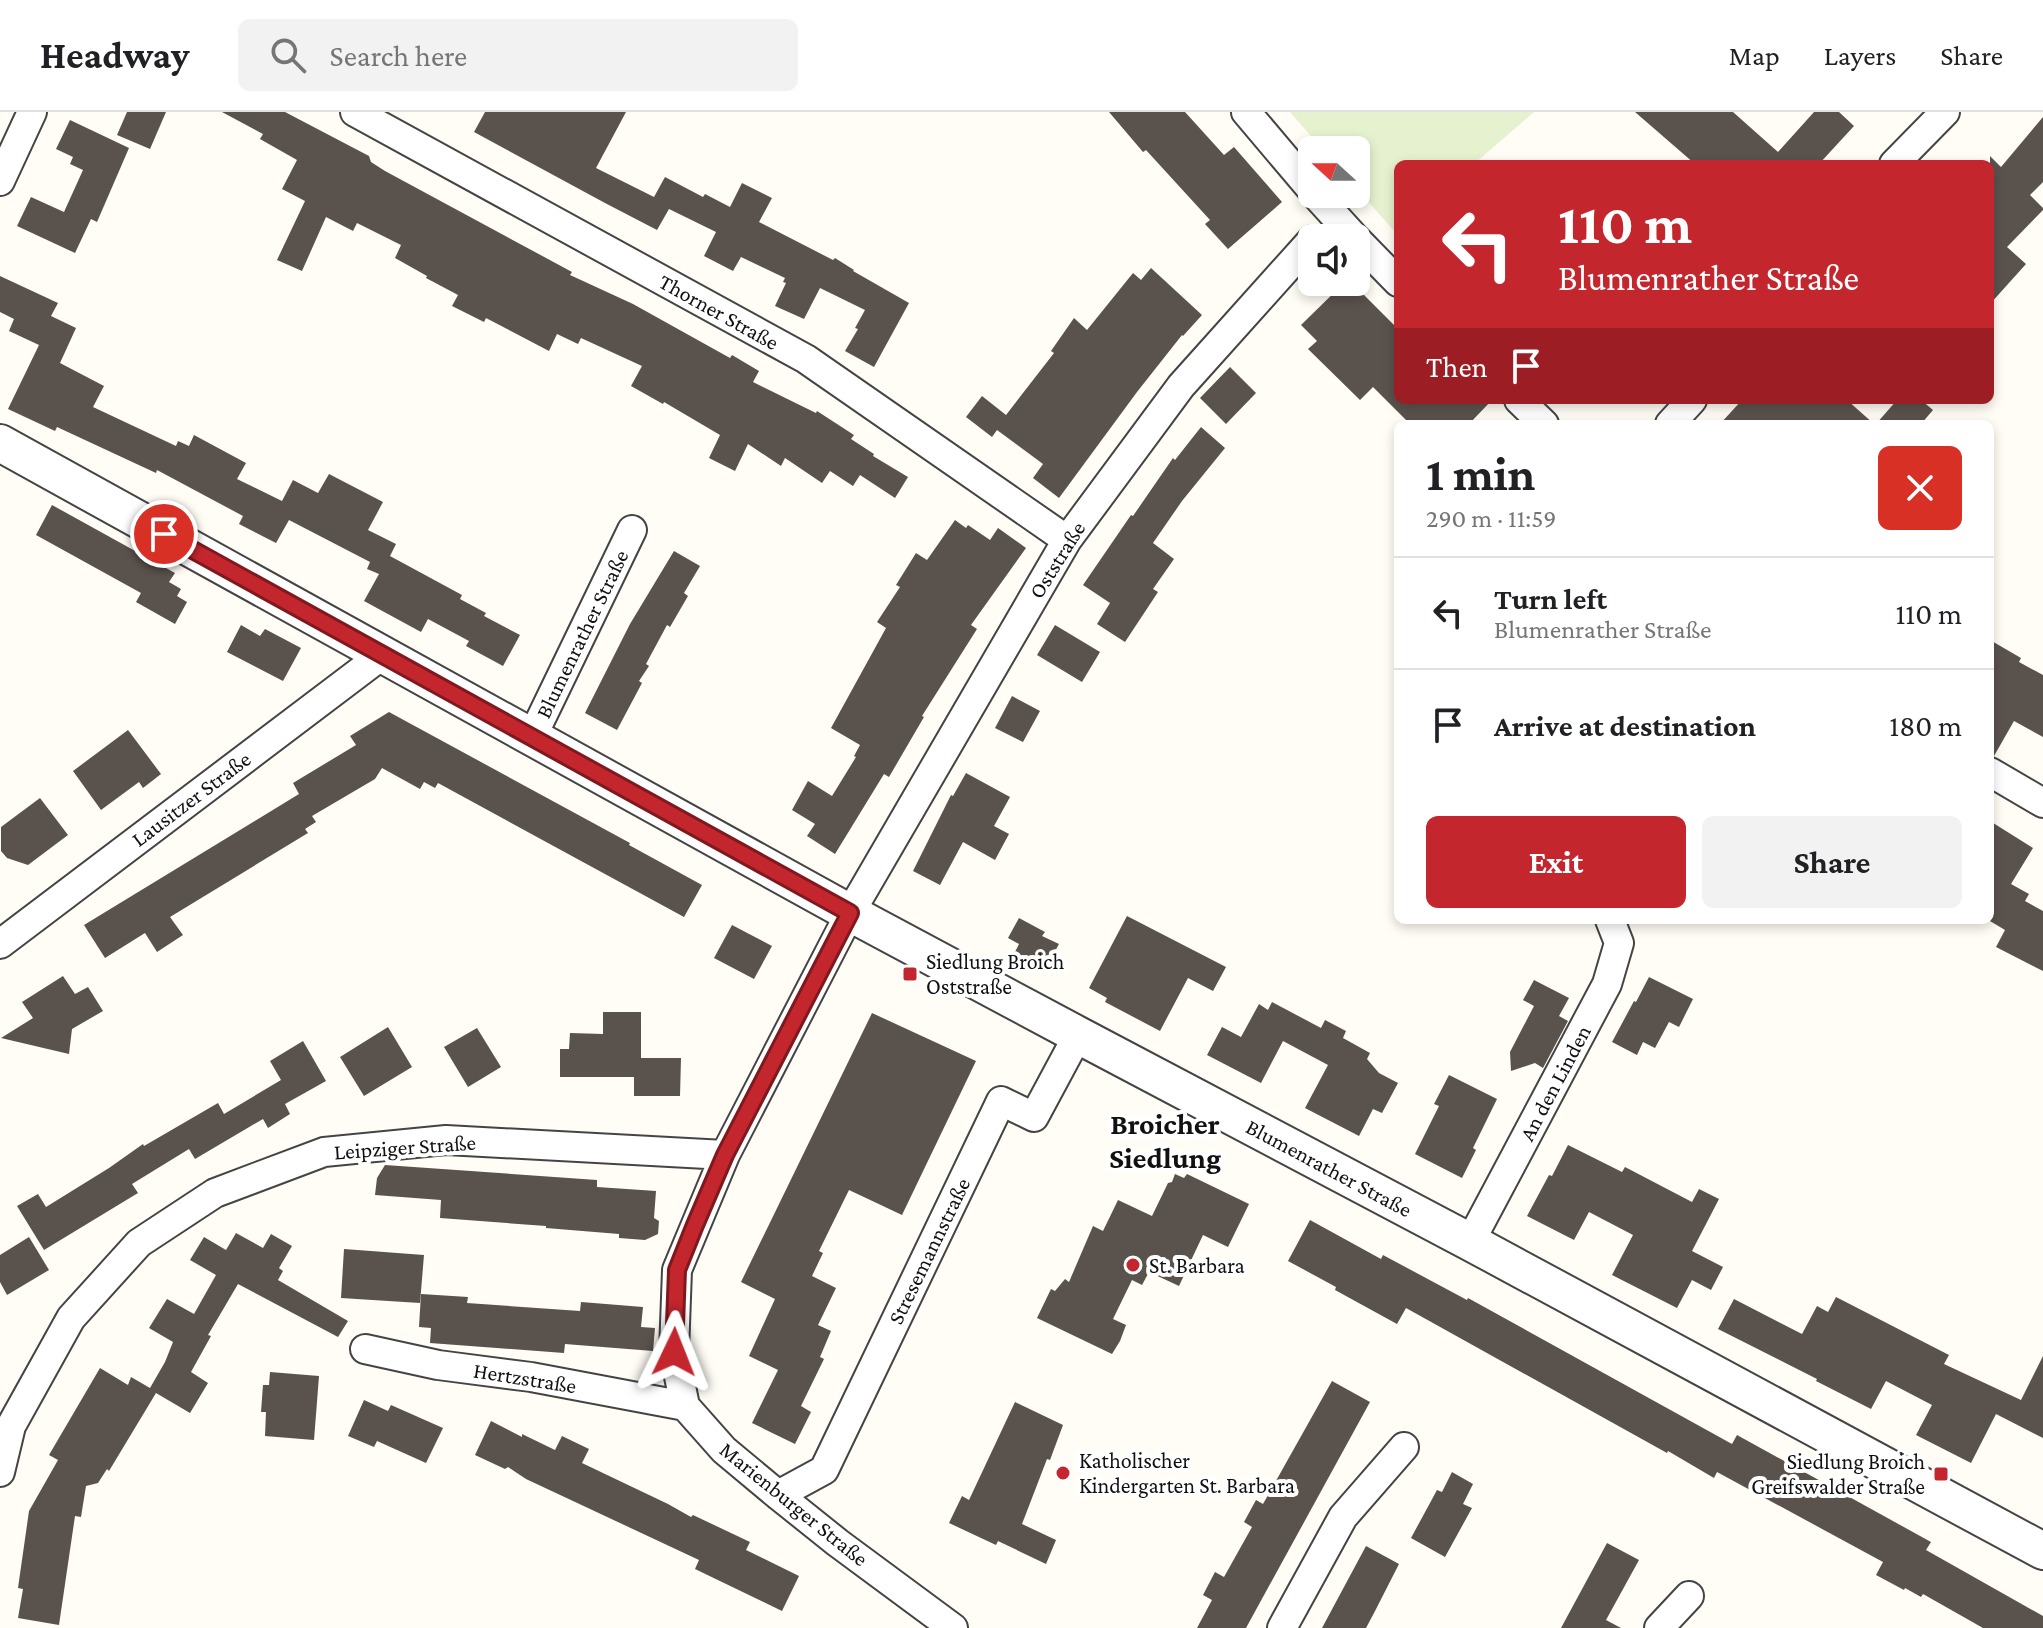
<!DOCTYPE html>
<html lang="en">
<head>
<meta charset="utf-8">
<style>
  body { margin:0; font-family:"Crimson Pro",serif; background:#f2f2f2; color:#202124; height:100vh; display:flex; flex-direction:column; font-size:30px; white-space:nowrap }
  * { box-sizing:border-box; margin:0 }
  p { font-size:26px; color:#757577 }
  .icon { flex:none; width:44px; height:44px; fill:none; stroke:currentColor; stroke-width:2; stroke-linecap:round; stroke-linejoin:round }
  .map { position:relative; flex:1; overflow:hidden }
  .side { position:absolute; left:1394px; top:308px; width:600px; height:504px; display:flex; flex-direction:column; background:#fff; border-radius:12px; box-shadow:0 4px 12px #0003 }
  .side>* { flex:none }
  .top-card { position:absolute; left:1394px; top:48px; width:600px; height:244px; border-radius:12px; box-shadow:0 4px 12px #0003; background:#c4262e; color:#fff; overflow:hidden }
  .needle { width:52px; rotate:291deg }
  .controls { position:absolute; left:1298px; top:24px; display:grid; gap:16px }
  .controls a { display:grid; place-items:center; width:72px; height:72px; border-radius:12px; background:#fff; box-shadow:0 4px 12px #0003; font-size:40px }
  .pin { position:absolute; display:grid; place-items:center; width:68px; height:68px; color:#fff; margin:-34px; border:4px solid #fff; border-radius:50%; box-shadow:0 2px 8px #0007 }
  .me { position:absolute; width:88px; margin:-44px; rotate:2deg; stroke-linejoin:round; filter:drop-shadow(0 0 6px #0008) }
  .turn { display:flex; align-items:center; gap:28px; height:168px; padding:0 32px; font-size:36px }
  .turn .icon { width:104px; height:104px; stroke-width:2.5 }
  .turn b { display:block; font-size:56px; line-height:68px }
  .then { display:flex; align-items:center; height:76px; padding:0 32px; background:#0003; gap:16px; font-size:30px }
  .round { display:grid; place-items:center; flex:none; width:84px; height:84px; border-radius:12px; background:#f2f2f2 }
  .overview { display:flex; align-items:center; justify-content:space-between; height:136px; padding:0 32px }
  h1 { font-size:48px; font-weight:700; line-height:60px }
  .cta { display:flex; gap:16px; margin-top:auto; padding:16px 32px }
  .cta a { flex:1; height:92px; border-radius:12px; background:#c4262e; color:#fff; font-size:32px; font-weight:700; line-height:92px; text-align:center }
  .cta a+a { background:#f2f2f2; color:#202124 }
  ul { padding:0; list-style:none }
  li { display:flex; align-items:center; gap:24px; height:112px; padding:0 32px; border-top:2px solid #e0e0e0 }
  li div { flex:1 }
  li b { display:block; font-size:30px }
  li em { font-style:normal }
  header { display:flex; align-items:center; gap:48px; box-sizing:border-box; height:112px; padding:0 40px; background:#fff; border-bottom:2px solid #e0e0e0 }
  header strong { font-size:38px }
  nav { display:flex; gap:44px; margin-inline-start:auto; font-size:28px }
  .search { width:560px; height:72px; background:#f2f2f2; display:flex; align-items:center; gap:20px; box-sizing:border-box; padding:0 28px; border-radius:12px; color:#757577; font-size:30px }
  .map>svg:first-child { display:block }
  .pitch { fill:#e6f2cf }
  .building { fill:#5a524d }
  .lines { fill:none; stroke-linecap:round; stroke-linejoin:round }
  .minor-casing { stroke:#444; stroke-width:32 }
  .tertiary-casing { stroke:#444; stroke-width:40 }
  .minor { stroke:#fff; stroke-width:28 }
  .tertiary { stroke:#fff; stroke-width:36 }
  .route-casing { stroke:#7f191e; stroke-width:20 }
  .route { stroke:#c4262e; stroke-width:14 }
  .poi-dot { fill:#c4262e; stroke:#fff; stroke-width:3 }
  .labels { text-anchor:middle; dominant-baseline:central; stroke-width:8; stroke-linejoin:round; paint-order:stroke }
  .street-label { font-size:22px; fill:#111; stroke:#fff }
  .poi-label { font-size:22px; fill:#111; stroke:#fff; text-anchor:start }
  .district-label { font-size:30px; font-weight:bold; fill:#111; stroke:#fff }
</style>
</head>
<body>
<header>
<strong>Headway</strong>
<div class="search"><svg class="icon" aria-label="search" viewBox="0 0 24 24"><circle cx="10" cy="10" r="6"/><path d="M15 15l6 6"/></svg>Search here</div>
<nav><a>Map</a><a>Layers</a><a>Share</a></nav>
</header>
<div class="map">
<svg width="2043" height="1516" viewBox="0 0 2043 1516">
  <rect width="100%" height="100%" fill="#fffdf5"/>
  <path class="pitch" d="M 1290,0 L 1534,0 L 1474,52 L 1398,52 L 1398,118 L 1395,120 L 1356,76 L 1356,38 L 1323,38 Z"/>
  <path class="building" d="M 127,0 L 166,0 L 150,37 L 117,23 Z
    M 222,0 L 285,0 L 369,44 L 371,50 L 385,59 L 572,160 L 570,163 L 633,192 L 730,246 L 732,243 L 759,259 L 753,270 L 816,301 L 817,299 L 854,323 L 851,327 L 874,342 L 873,344 L 908,365 L 895,386 L 860,363 L 853,374 L 830,359 L 822,371 L 785,346 L 781,354 L 748,332 L 735,359 L 709,346 L 720,323 L 664,290 L 663,292 L 631,274 L 642,254 L 581,226 L 578,232 L 557,222 L 549,239 L 486,206 L 484,210 L 452,194 L 458,183 L 426,166 L 427,164 L 395,146 L 401,133 L 357,111 L 353,119 L 326,105 L 302,159 L 277,148 L 305,89 L 282,77 L 297,48 L 260,27 L 263,22 Z
    M 485,0 L 626,0 L 596,56 L 654,85 L 665,65 L 703,85 L 705,82 L 730,95 L 742,71 L 772,86 L 759,110 L 833,148 L 835,146 L 854,158 L 853,159 L 909,191 L 874,255 L 845,239 L 858,217 L 855,216 L 865,198 L 820,176 L 804,207 L 775,194 L 786,171 L 783,170 L 785,166 L 741,145 L 733,159 L 704,144 L 716,120 L 669,97 L 657,118 L 605,91 L 474,20 Z
    M 1109,0 L 1185,0 L 1224,43 L 1234,35 L 1282,90 L 1228,137 L 1205,112 L 1210,108 L 1146,38 L 1143,40 Z
    M 1635,0 L 1733,0 L 1778,40 L 1814,0 L 1839,0 L 1854,14 L 1819,52 L 1695,52 Z
    M 2043,5 L 2043,70 L 2030,83 L 2043,96 L 2043,98 L 2007,135 L 2026,152 L 1990,192 L 1990,44 L 2001,55 Z
    M 70,8 L 129,36 L 97,110 L 91,107 L 75,141 L 17,114 L 31,85 L 64,100 L 83,58 L 70,52 L 73,45 L 56,37 Z
    M 1151,156 L 1202,203 L 1183,224 L 1182,223 L 1137,280 L 1059,386 L 1033,366 L 1043,352 L 997,318 L 992,325 L 966,305 L 982,284 L 1006,303 L 1054,241 L 1051,239 L 1074,206 L 1087,218 L 1133,161 L 1141,168 Z
    M 0,164 L 58,191 L 51,204 L 76,216 L 60,251 L 104,274 L 93,295 L 176,334 L 178,329 L 189,334 L 194,323 L 246,351 L 237,367 L 282,389 L 293,368 L 318,381 L 329,362 L 383,390 L 368,418 L 396,432 L 390,444 L 462,483 L 460,487 L 486,501 L 484,504 L 520,523 L 503,554 L 466,534 L 469,529 L 428,507 L 421,520 L 364,489 L 379,462 L 367,457 L 370,450 L 289,408 L 276,431 L 239,412 L 243,404 L 157,358 L 156,361 L 57,315 L 55,319 L 8,297 L 39,233 L 9,219 L 14,207 L 0,200 Z
    M 1345,170 L 1351,170 L 1398,217 L 1398,288 L 1492,288 L 1469,312 L 1410,312 L 1373,275 L 1360,288 L 1308,237 L 1317,229 L 1301,213 Z
    M 1230,255 L 1256,281 L 1226,312 L 1200,286 Z
    M 1742,288 L 1847,288 L 1874,312 L 1720,312 Z
    M 1897,288 L 1921,288 L 1933,298 L 1921,312 L 1876,312 Z
    M 1201,315 L 1225,336 L 1182,389 L 1153,431 L 1174,447 L 1153,477 L 1158,480 L 1125,530 L 1097,512 L 1110,491 L 1083,473 L 1131,403 L 1133,404 L 1173,346 L 1175,348 Z
    M 52,393 L 175,461 L 169,470 L 181,477 L 177,484 L 187,490 L 175,512 L 136,490 L 141,481 L 36,423 Z
    M 955,408 L 966,416 L 968,413 L 990,428 L 998,416 L 1026,436 L 971,513 L 977,517 L 922,604 L 924,605 L 889,665 L 884,662 L 835,742 L 807,724 L 815,712 L 792,698 L 808,669 L 832,684 L 856,645 L 854,644 L 860,633 L 831,616 L 886,516 L 877,510 L 900,475 L 896,473 L 916,441 L 927,448 Z
    M 674,439 L 700,454 L 684,481 L 688,484 L 670,515 L 667,513 L 646,552 L 649,554 L 639,569 L 642,571 L 617,618 L 585,601 L 630,512 Z
    M 241,513 L 260,524 L 265,517 L 301,536 L 283,569 L 227,540 Z
    M 1055,513 L 1100,540 L 1082,570 L 1037,543 Z
    M 1990,528 L 2021,546 L 2019,550 L 2043,563 L 2043,625 L 2014,609 L 1994,644 L 1990,643 Z
    M 1012,584 L 1040,599 L 1023,630 L 995,616 Z
    M 389,600 L 630,731 L 629,733 L 702,773 L 684,805 L 438,671 L 435,676 L 424,670 L 420,677 L 382,656 L 375,667 L 312,704 L 316,710 L 305,717 L 308,721 L 170,805 L 183,823 L 157,840 L 145,821 L 105,846 L 84,813 L 299,682 L 293,671 L 356,633 L 350,624 Z
    M 128,618 L 161,662 L 143,676 L 139,670 L 101,698 L 73,659 Z
    M 966,661 L 1010,685 L 994,714 L 1009,722 L 995,748 L 963,730 L 940,773 L 913,759 L 951,683 L 953,684 Z
    M 40,686 L 68,723 L 28,753 L 7,746 L 1,739 L 1,715 Z
    M 1990,709 L 2033,736 L 2011,772 L 2029,782 L 2025,789 L 2043,799 L 2043,859 L 1996,835 L 2005,818 L 1990,809 Z
    M 1127,804 L 1226,855 L 1213,879 L 1188,866 L 1160,919 L 1105,890 L 1107,886 L 1089,876 Z
    M 1019,806 L 1045,820 L 1042,824 L 1059,832 L 1044,859 L 1014,842 L 1019,832 L 1008,826 Z
    M 732,813 L 772,834 L 754,867 L 714,846 Z
    M 63,864 L 75,882 L 88,875 L 103,899 L 72,917 L 69,942 L 1,926 L 33,906 L 22,890 Z
    M 1649,865 L 1693,887 L 1679,915 L 1669,910 L 1655,936 L 1643,930 L 1637,943 L 1612,930 L 1634,889 L 1636,890 Z
    M 1534,868 L 1569,886 L 1559,904 L 1568,909 L 1543,956 L 1535,951 L 1511,959 L 1510,940 L 1534,894 L 1523,888 Z
    M 1272,890 L 1321,916 L 1325,908 L 1346,919 L 1343,926 L 1370,941 L 1367,947 L 1379,961 L 1398,971 L 1382,1001 L 1373,997 L 1359,1024 L 1305,996 L 1328,953 L 1283,929 L 1261,971 L 1207,943 L 1222,915 L 1241,925 L 1259,892 L 1268,898 Z
    M 603,900 L 641,900 L 641,946 L 681,946 L 680,984 L 634,984 L 634,965 L 560,965 L 560,937 L 569,937 L 570,921 L 603,922 Z
    M 872,901 L 976,949 L 902,1103 L 849,1078 L 819,1139 L 823,1141 L 812,1164 L 836,1176 L 818,1213 L 831,1219 L 820,1245 L 824,1247 L 801,1294 L 811,1300 L 795,1332 L 752,1311 L 778,1258 L 749,1244 L 775,1187 L 741,1170 Z
    M 388,915 L 412,955 L 364,984 L 340,945 Z
    M 477,916 L 501,955 L 468,975 L 444,935 Z
    M 303,929 L 326,969 L 285,992 L 290,1002 L 268,1016 L 263,1007 L 195,1047 L 189,1037 L 132,1072 L 138,1081 L 44,1138 L 17,1094 L 38,1082 L 46,1095 L 109,1056 L 143,1032 L 144,1034 L 218,991 L 224,1002 L 281,968 L 270,949 Z
    M 1449,963 L 1497,987 L 1473,1036 L 1476,1038 L 1462,1066 L 1415,1042 L 1439,994 L 1434,992 Z
    M 1568,1033 L 1622,1060 L 1625,1055 L 1692,1090 L 1699,1077 L 1719,1087 L 1692,1139 L 1723,1155 L 1711,1178 L 1692,1168 L 1677,1196 L 1612,1163 L 1633,1123 L 1589,1100 L 1574,1128 L 1527,1104 L 1549,1063 L 1552,1064 Z
    M 385,1053 L 597,1068 L 597,1075 L 656,1079 L 654,1106 L 659,1109 L 658,1122 L 645,1128 L 619,1126 L 619,1122 L 546,1116 L 546,1114 L 440,1106 L 441,1088 L 375,1083 L 377,1066 Z
    M 1175,1062 L 1184,1066 L 1187,1062 L 1249,1092 L 1228,1135 L 1203,1123 L 1179,1174 L 1149,1160 L 1142,1173 L 1132,1168 L 1113,1207 L 1126,1213 L 1120,1229 L 1112,1242 L 1037,1206 L 1051,1177 L 1055,1179 L 1065,1167 L 1069,1170 L 1093,1114 L 1103,1119 L 1118,1088 L 1152,1104 L 1168,1071 L 1172,1070 Z
    M 1310,1108 L 1381,1147 L 1383,1143 L 1467,1188 L 1468,1186 L 1732,1332 L 1737,1323 L 1931,1430 L 1926,1438 L 2043,1504 L 2043,1516 L 1983,1516 L 1923,1482 L 1921,1485 L 1905,1476 L 1904,1478 L 1876,1463 L 1883,1450 L 1717,1360 L 1714,1366 L 1668,1339 L 1667,1341 L 1406,1196 L 1397,1212 L 1335,1178 L 1336,1175 L 1288,1149 Z
    M 236,1121 L 263,1136 L 271,1122 L 292,1134 L 279,1156 L 283,1159 L 278,1168 L 348,1209 L 338,1225 L 238,1172 L 208,1223 L 211,1224 L 191,1260 L 208,1271 L 190,1301 L 156,1281 L 109,1359 L 107,1357 L 98,1371 L 86,1374 L 81,1405 L 75,1404 L 59,1513 L 18,1506 L 23,1477 L 18,1476 L 29,1399 L 58,1348 L 49,1343 L 100,1256 L 128,1273 L 131,1265 L 150,1276 L 165,1250 L 173,1230 L 149,1216 L 167,1187 L 194,1202 L 216,1163 L 190,1148 L 204,1125 L 226,1138 Z
    M 29,1125 L 49,1158 L 7,1183 L 0,1170 L 0,1143 Z
    M 344,1137 L 424,1143 L 420,1191 L 341,1186 Z
    M 421,1182 L 468,1185 L 467,1191 L 580,1199 L 581,1190 L 643,1195 L 641,1215 L 655,1216 L 653,1239 L 565,1232 L 564,1241 L 430,1231 L 431,1216 L 419,1215 Z
    M 1836,1185 L 1949,1243 L 1944,1252 L 2021,1288 L 2043,1244 L 2043,1326 L 1996,1302 L 1971,1351 L 1916,1323 L 1932,1293 L 1886,1269 L 1871,1297 L 1816,1269 L 1817,1267 L 1718,1217 L 1734,1187 L 1802,1222 L 1817,1194 L 1828,1200 Z
    M 270,1260 L 319,1264 L 314,1328 L 265,1324 L 266,1300 L 261,1300 L 263,1273 L 269,1273 Z
    M 1332,1269 L 1370,1290 L 1246,1516 L 1197,1516 L 1212,1488 L 1203,1483 L 1215,1460 L 1224,1465 L 1252,1415 L 1244,1410 L 1256,1388 L 1263,1392 Z
    M 364,1288 L 388,1299 L 391,1293 L 443,1316 L 426,1351 L 377,1329 L 374,1335 L 348,1324 Z
    M 1015,1290 L 1063,1313 L 1050,1348 L 1047,1347 L 1022,1412 L 1056,1428 L 1046,1452 L 998,1429 L 996,1433 L 949,1411 L 962,1384 L 969,1388 Z
    M 491,1309 L 522,1325 L 522,1322 L 555,1338 L 562,1324 L 589,1337 L 582,1351 L 668,1392 L 691,1405 L 693,1403 L 750,1430 L 746,1438 L 799,1464 L 782,1499 L 695,1457 L 699,1448 L 526,1367 L 508,1355 L 505,1357 L 475,1343 Z
    M 1452,1360 L 1473,1372 L 1463,1392 L 1472,1396 L 1445,1445 L 1411,1426 L 1437,1378 L 1442,1380 Z
    M 1607,1431 L 1639,1448 L 1606,1508 L 1621,1516 L 1561,1516 Z
    M 1366,1434 L 1399,1452 L 1374,1501 L 1366,1516 L 1322,1516 Z"/>
  <g class="lines">
    <defs>
      <path id="minor" d="M 355,0 L 806,247 L 1067,428
        M 1246,0 L 1312,78
        M 1894,52 L 1945,0
        M 0,69 L 32,0
        M 1315,82 L 1355,126
        M 1356,127 L 1398,170
        M 1519,288 L 1544,312
        M 1670,312 L 1692,288
        M 532,625 L 632,418
        M 1990,660 L 2043,691
        M 0,832 L 382,543
        M 1470,1130 L 1607,872 L 1619,831 L 1610,808
        M 365,1237 L 438,1253 L 531,1265 L 685,1294
        M 0,1360 L 11,1314 L 71,1206 L 139,1131 L 215,1081 L 324,1040 L 446,1028 L 725,1043
        M 778,1383 L 824,1358 L 1001,989 L 1034,1005 L 1078,923
        M 953,1516 L 838,1431 L 778,1383 L 724,1338 L 685,1294 L 674,1240 L 677,1158 L 725,1043 L 850,801 L 1067,428 L 1181,274 L 1312,128
        M 1282,1516 L 1343,1405 L 1404,1335
        M 1659,1516 L 1689,1484"/>
      <path id="tertiary" d="M 0,331 L 850,801 L 1078,923 L 1470,1130 L 2043,1439"/>
    </defs>
    <use href="#minor" class="minor-casing"/>
    <use href="#tertiary" class="tertiary-casing"/>
    <use href="#minor" class="minor"/>
    <use href="#tertiary" class="tertiary"/>
  </g>
  <g class="lines">
    <defs>
      <path id="route" d="M 164,422 L 850,801 L 725,1043 L 695,1113 L 677,1158 L 674,1240"/>
    </defs>
    <use href="#route" class="route-casing"/>
    <use href="#route" class="route"/>
  </g>
  <g class="poi-dot">
    <rect x="902" y="854" width="16" height="16" rx="4"/>
    <circle cx="1133" cy="1153" r="8"/>
    <circle cx="1063" cy="1361" r="8"/>
    <rect x="1933" y="1354" width="16" height="16" rx="4"/>
  </g>
  <g class="labels">
    <g class="street-label">
      <text transform="translate(719 200) rotate(29)">Thorner Straße</text>
      <text transform="translate(1057 448) rotate(-58)">Oststraße</text>
      <text transform="translate(582 522) rotate(-64)">Blumenrather Straße</text>
      <text transform="translate(191 687) rotate(-37)">Lausitzer Straße</text>
      <text transform="translate(1555 971) rotate(-62)">An den Linden</text>
      <text transform="translate(405 1035) rotate(-4)">Leipziger Straße</text>
      <text transform="translate(1329 1056) rotate(28)">Blumenrather Straße</text>
      <text transform="translate(929 1139) rotate(-64)">Stresemannstraße</text>
      <text transform="translate(525 1266) rotate(9)">Hertzstraße</text>
      <text transform="translate(794 1392) rotate(39)">Marienburger Straße</text>
    </g>
    <g class="poi-label">
      <text x="926" y="849">Siedlung Broich<tspan x="926" dy="25">Oststraße</tspan></text>
      <text x="1149" y="1153">St. Barbara</text>
      <text x="1079" y="1348">Katholischer<tspan x="1079" dy="25">Kindergarten St. Barbara</tspan></text>
      <text x="1925" y="1349" text-anchor="end">Siedlung Broich<tspan x="1925" dy="25">Greifswalder Straße</tspan></text>
    </g>
    <g class="district-label">
      <text x="1165" y="1011">Broicher<tspan x="1165" dy="34">Siedlung</tspan></text>
    </g>
  </g>
</svg>
<div class="controls">
<a><svg class="needle" viewBox="-14 -14 28 28"><path d="M0-13l5 13h-10z" fill="#e53935"/><path d="M0 13l5-13h-10z" fill="#757577"/></svg></a>
<a><svg class="icon" aria-label="sound" viewBox="0 0 24 24"><path d="M4 9h4l5-4v14l-5-4H4zM17 9q2 3 0 6"/></svg></a>
</div>
<div class="pin" style="left:164px;top:422px;background:#d93025"><svg class="icon" aria-label="arrive" viewBox="0 0 24 24"><path d="M6 21V4h12l-3 4 3 4H6"/></svg></div>
<svg class="me" style="left:674px;top:1240px" viewBox="-20 -20 40 40"><path d="M0-17L14 15 0 8-14 15z" fill="#c4262e" stroke="#fff" stroke-width="4"/></svg>
<div class="top-card">
<div class="turn"><svg class="icon" aria-label="left" viewBox="0 0 24 24"><path d="M17 20v-9H6M10 6l-5 5 5 5"/></svg><div><b>110 m</b>Blumenrather Straße</div></div>
<div class="then">Then<svg class="icon" aria-label="arrive" viewBox="0 0 24 24"><path d="M6 21V4h12l-3 4 3 4H6"/></svg></div>
</div>
<section class="side">
<div class="overview"><div><h1>1 min</h1><p>290 m · 11:59</p></div><a class="round" style="background:#d93025;color:#fff"><svg class="icon" aria-label="close" viewBox="0 0 24 24"><path d="M6 6l12 12M18 6L6 18"/></svg></a></div>
<ul>
<li><svg class="icon" aria-label="left" viewBox="0 0 24 24"><path d="M17 20v-9H6M10 6l-5 5 5 5"/></svg><div><b>Turn left</b><p>Blumenrather Straße</p></div><em>110 m</em></li>
<li><svg class="icon" aria-label="arrive" viewBox="0 0 24 24"><path d="M6 21V4h12l-3 4 3 4H6"/></svg><div><b>Arrive at destination</b></div><em>180 m</em></li>
</ul>
<div class="cta"><a>Exit</a><a>Share</a></div>
</section>
</div>
</body>
</html>
